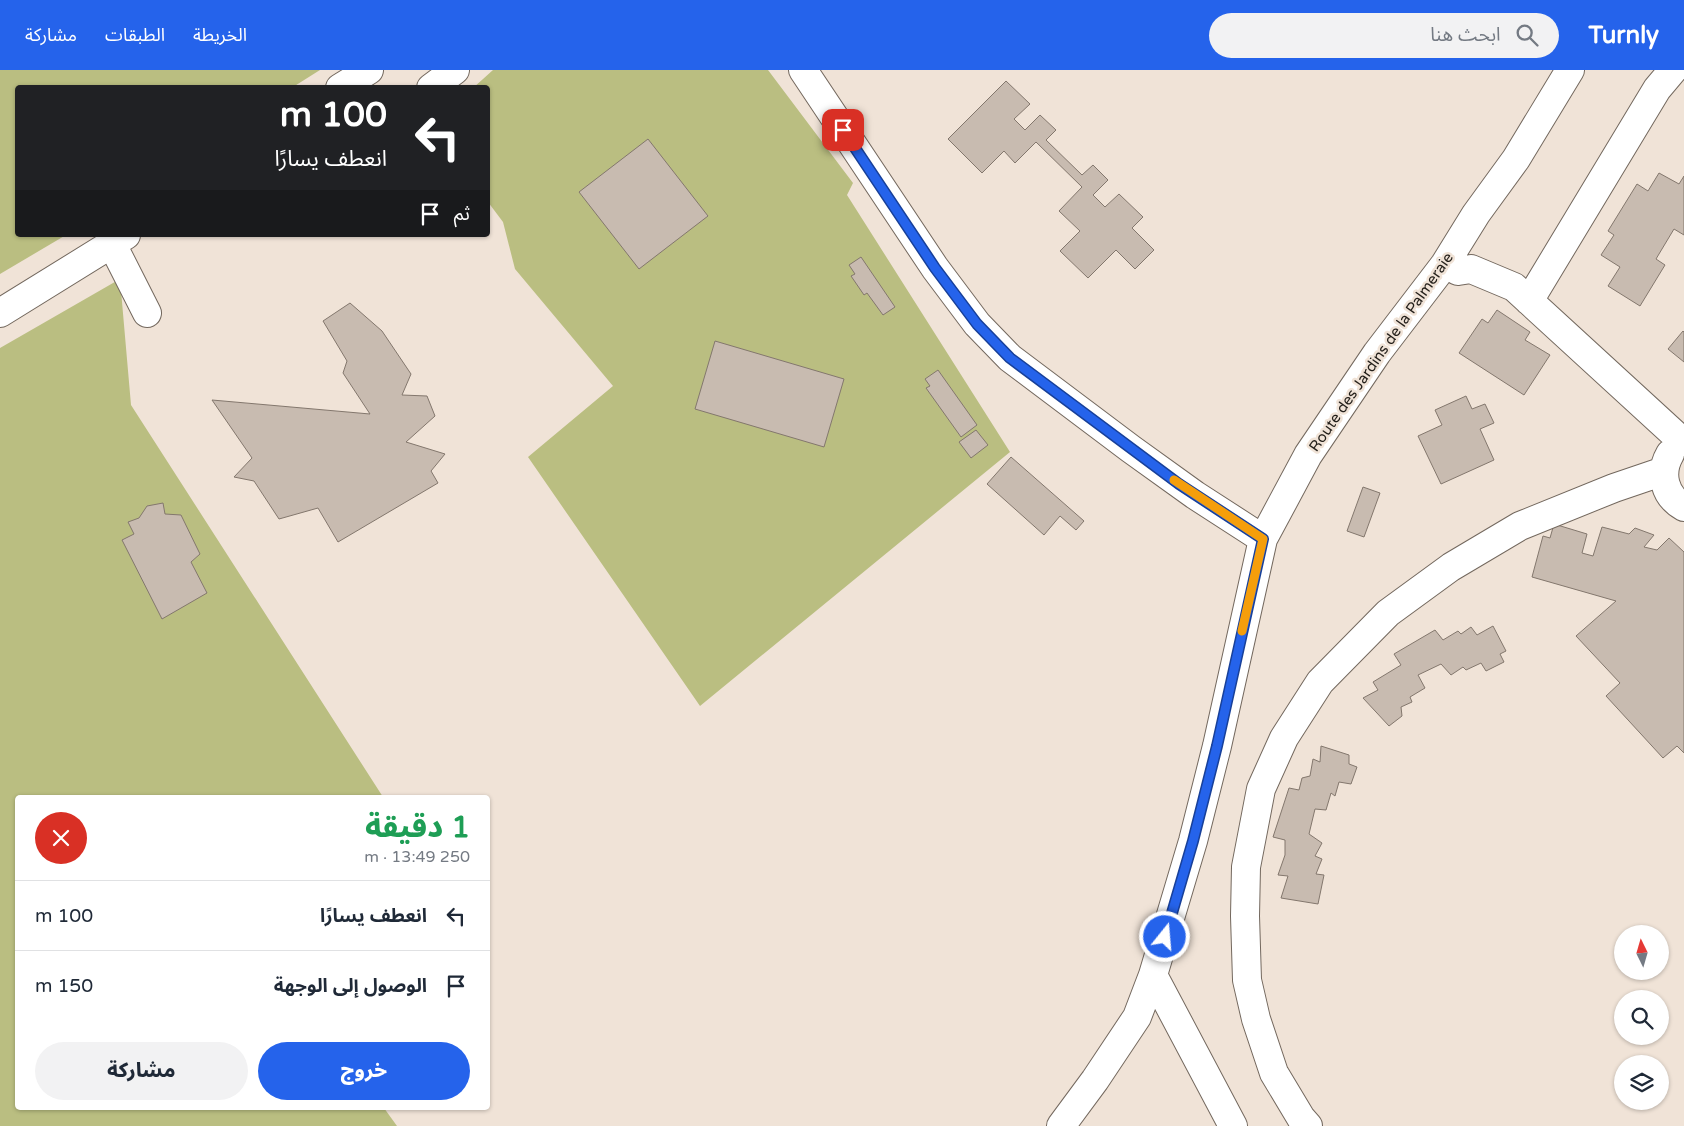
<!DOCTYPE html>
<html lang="ar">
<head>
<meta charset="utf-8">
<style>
  body { margin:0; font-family:"Varela Round","Noto Sans Arabic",sans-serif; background:#f2f2f3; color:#1f2937; direction:rtl; height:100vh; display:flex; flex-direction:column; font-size:19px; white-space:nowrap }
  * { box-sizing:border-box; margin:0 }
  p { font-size:16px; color:#747a83 }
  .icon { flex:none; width:28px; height:28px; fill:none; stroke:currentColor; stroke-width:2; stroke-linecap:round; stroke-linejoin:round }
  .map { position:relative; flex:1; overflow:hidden; direction:ltr }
  .side { position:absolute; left:15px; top:725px; width:475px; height:315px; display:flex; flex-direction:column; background:#fff; border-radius:5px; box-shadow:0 1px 4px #0004; direction:rtl }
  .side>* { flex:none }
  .guide { position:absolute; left:15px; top:15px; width:475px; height:152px; border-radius:5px; box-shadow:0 1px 4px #0004; direction:rtl; background:#202124; color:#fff; overflow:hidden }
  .needle { width:32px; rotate:355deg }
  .tools { position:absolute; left:1614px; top:855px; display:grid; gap:10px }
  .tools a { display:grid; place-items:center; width:55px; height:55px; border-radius:50%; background:#fff; box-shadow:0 1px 4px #0004; font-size:25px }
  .pin { position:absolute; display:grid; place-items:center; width:42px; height:42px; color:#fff; margin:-21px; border-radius:10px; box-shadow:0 2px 8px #0006 }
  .me { position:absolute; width:55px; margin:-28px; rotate:17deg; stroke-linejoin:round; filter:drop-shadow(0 0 4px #0008) }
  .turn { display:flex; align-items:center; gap:18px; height:105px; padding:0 20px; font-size:22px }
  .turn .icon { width:65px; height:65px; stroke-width:2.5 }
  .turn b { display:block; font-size:35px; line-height:42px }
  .then { display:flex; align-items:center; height:48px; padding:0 20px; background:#0003; gap:10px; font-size:19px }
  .round { display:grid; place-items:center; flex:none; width:52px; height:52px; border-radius:26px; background:#f2f2f3 }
  .overview { display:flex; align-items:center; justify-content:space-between; height:85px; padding:0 20px }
  h1 { font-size:30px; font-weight:800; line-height:38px; color:#1e9e55 }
  .button { display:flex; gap:10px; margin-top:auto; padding:10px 20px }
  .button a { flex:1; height:58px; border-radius:30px; background:#2563eb; color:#fff; font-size:20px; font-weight:800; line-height:58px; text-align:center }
  .button a+a { background:#f2f2f3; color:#1f2937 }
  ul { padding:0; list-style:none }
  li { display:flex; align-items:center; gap:15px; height:70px; padding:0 20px; border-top:1px solid #e0e1e3 }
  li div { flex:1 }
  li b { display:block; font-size:19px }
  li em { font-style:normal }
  header { display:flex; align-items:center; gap:30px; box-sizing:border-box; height:70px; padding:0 25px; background:#2563eb; color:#fff }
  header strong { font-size:24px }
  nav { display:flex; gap:28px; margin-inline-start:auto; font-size:18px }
  .search { width:350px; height:45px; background:#f2f2f3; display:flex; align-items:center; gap:12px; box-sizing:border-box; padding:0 18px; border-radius:28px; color:#747a83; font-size:19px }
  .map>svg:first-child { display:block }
  .green { fill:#babe81 }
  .building { fill:#c8bbb0; stroke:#83776d }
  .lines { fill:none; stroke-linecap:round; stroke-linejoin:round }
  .minor-casing { stroke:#73685e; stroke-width:30 }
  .minor { stroke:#fff; stroke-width:28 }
  .route-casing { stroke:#184099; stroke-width:12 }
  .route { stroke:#2563eb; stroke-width:9 }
  .slow { stroke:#f59e0b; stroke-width:9 }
  .labels { text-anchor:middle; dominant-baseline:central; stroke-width:5; stroke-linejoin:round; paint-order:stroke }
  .street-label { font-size:15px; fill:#231f1a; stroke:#f0e3d7 }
</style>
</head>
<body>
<header>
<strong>Turnly</strong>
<div class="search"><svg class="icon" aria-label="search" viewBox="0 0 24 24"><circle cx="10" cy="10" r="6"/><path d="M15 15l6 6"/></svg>ابحث هنا</div>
<nav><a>الخريطة</a><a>الطبقات</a><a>مشاركة</a></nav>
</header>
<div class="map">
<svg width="1684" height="1056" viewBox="0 0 1684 1056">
  <rect width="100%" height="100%" fill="#f0e3d7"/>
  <path class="green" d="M 0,0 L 320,0 L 293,17 L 18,18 L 18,165 L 66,165 L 0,204 Z
    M 493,0 L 768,0 L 853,113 L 847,125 L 1010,382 L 700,636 L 528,387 L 613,316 L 515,199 L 503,152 L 488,132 L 488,18 L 473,18 Z
    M 120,209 L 131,335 L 383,727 L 18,728 L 18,1038 L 384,1038 L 397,1056 L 0,1056 L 0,278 Z"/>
  <path class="building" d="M 1006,11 L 1030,34 L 1014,49 L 1025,60 L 1040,45 L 1056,60 L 1046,70 L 1082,105 L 1093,95 L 1108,110 L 1093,125 L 1105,137 L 1119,124 L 1143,147 L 1132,158 L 1154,180 L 1135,199 L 1116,180 L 1088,208 L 1060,181 L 1080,161 L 1059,141 L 1082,117 L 1036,72 L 1015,93 L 1004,81 L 982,103 L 948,69 Z
    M 648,69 L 708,146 L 639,199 L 579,122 Z
    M 1659,103 L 1679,114 L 1684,106 L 1684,165 L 1674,159 L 1656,189 L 1665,195 L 1640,236 L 1608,216 L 1620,197 L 1601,185 L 1614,165 L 1608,161 L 1637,114 L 1648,121 Z
    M 861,187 L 895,237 L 883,245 L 867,223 L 864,225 L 851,206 L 855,204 L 849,195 Z
    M 350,233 L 382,261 L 411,304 L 402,325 L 427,326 L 435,346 L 406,372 L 445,384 L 431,401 L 438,413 L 338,472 L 318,438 L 279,449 L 254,411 L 234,407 L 252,388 L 212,330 L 370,344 L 343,303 L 347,291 L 323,251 Z
    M 1497,240 L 1530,262 L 1525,270 L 1550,285 L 1524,325 L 1459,283 L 1482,249 L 1488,253 Z
    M 1683,261 L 1684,262 L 1684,292 L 1668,279 Z
    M 715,271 L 844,309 L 824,377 L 695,339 Z
    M 938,300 L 977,355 L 961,367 L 926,318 L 930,316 L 925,309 Z
    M 1466,326 L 1472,339 L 1485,334 L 1494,353 L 1480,359 L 1494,390 L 1441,414 L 1418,366 L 1442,355 L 1435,340 Z
    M 976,360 L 988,375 L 971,388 L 959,372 Z
    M 1011,387 L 1084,451 L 1076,460 L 1060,446 L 1044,465 L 987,414 Z
    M 1363,417 L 1380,423 L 1364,467 L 1347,461 Z
    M 163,433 L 165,444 L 181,445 L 200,484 L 191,492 L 207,523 L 162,549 L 122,470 L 134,464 L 128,452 L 139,448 L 147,436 Z
    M 1554,454 L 1587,464 L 1582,483 L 1593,486 L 1602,457 L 1629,464 L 1635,458 L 1654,465 L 1644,477 L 1657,480 L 1669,468 L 1684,482 L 1684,683 L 1677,676 L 1663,688 L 1606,626 L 1620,613 L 1576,566 L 1616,531 L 1532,507 L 1543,466 L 1550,468 Z
    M 1493,556 L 1506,581 L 1500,584 L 1504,592 L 1486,601 L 1481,593 L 1466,600 L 1463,597 L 1451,605 L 1441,594 L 1418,605 L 1425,618 L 1410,627 L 1412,632 L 1401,637 L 1402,646 L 1389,656 L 1363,628 L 1378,620 L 1373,612 L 1401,595 L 1394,584 L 1435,560 L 1443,570 L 1458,561 L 1461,564 L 1471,557 L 1477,565 Z
    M 1321,676 L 1349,685 L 1349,694 L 1357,697 L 1351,714 L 1339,712 L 1335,726 L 1331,723 L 1326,740 L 1315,739 L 1309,764 L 1322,773 L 1315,786 L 1322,789 L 1316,804 L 1324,805 L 1318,834 L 1281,828 L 1288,806 L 1278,805 L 1285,785 L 1285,770 L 1273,767 L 1289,718 L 1299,720 L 1302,708 L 1310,706 L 1313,689 L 1320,692 Z"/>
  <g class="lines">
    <defs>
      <path id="minor" d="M 803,0 L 935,198 L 977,254 L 1010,288 L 1131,379 L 1195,425 L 1263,469
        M 340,18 L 369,0
        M 431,18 L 455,0
        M 112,174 L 147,243
        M 1445,194 L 1458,201 L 1471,199 L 1514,217 L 1683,372
        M 1529,231 L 1657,19 L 1673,0
        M 0,243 L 126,165
        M 1670,384 C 1659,403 1664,426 1684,437
        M 1153,905 L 1233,1056
        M 1061,1056 L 1095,1010 L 1137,947 L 1153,905 L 1193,771 L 1217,676 L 1263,469 L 1308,385 L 1377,283 L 1445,194 L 1476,144 L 1516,89 L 1570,0
        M 1308,1056 L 1301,1048 L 1274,1003 L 1256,949 L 1247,910 L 1245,846 L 1246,797 L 1261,719 L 1284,668 L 1320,612 L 1388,543 L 1451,497 L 1520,456 L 1614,418 L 1664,401"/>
    </defs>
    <use href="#minor" class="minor-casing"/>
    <use href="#minor" class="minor"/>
  </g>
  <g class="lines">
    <defs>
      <path id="route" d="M 843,60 L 935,198 L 977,254 L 1010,288 L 1179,414 L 1263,469 L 1217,676 L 1193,771 L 1165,867"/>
    </defs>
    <use href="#route" class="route-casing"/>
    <use href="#route" class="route"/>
    <path class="slow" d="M 1174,410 L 1263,469 L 1242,561"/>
  </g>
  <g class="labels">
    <g class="street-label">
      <text transform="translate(1381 282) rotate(-55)">Route des Jardins de la Palmeraie</text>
    </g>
  </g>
</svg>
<div class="tools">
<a><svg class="needle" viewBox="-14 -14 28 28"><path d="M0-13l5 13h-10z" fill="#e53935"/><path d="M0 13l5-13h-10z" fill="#747a83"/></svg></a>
<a><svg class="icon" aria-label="search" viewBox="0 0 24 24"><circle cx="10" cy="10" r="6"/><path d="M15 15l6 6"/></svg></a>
<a><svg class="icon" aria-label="layers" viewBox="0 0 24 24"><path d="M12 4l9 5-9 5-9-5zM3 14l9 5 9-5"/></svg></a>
</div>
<div class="pin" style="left:843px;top:60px;background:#d93025"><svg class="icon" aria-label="arrive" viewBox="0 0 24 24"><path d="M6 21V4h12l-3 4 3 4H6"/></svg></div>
<svg class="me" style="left:1165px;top:867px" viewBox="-20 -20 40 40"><circle r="17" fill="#2563eb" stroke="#fff" stroke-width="3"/><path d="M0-11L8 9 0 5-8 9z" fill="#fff"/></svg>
<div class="guide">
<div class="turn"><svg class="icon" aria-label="left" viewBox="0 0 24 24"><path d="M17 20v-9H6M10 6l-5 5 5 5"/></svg><div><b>100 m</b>انعطف يسارًا</div></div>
<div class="then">ثم<svg class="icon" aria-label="arrive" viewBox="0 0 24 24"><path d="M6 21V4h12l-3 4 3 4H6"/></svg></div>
</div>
<section class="side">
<div class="overview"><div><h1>1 دقيقة</h1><p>250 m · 13:49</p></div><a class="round" style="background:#d93025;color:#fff"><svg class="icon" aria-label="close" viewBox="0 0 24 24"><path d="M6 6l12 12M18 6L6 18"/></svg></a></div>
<ul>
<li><svg class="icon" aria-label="left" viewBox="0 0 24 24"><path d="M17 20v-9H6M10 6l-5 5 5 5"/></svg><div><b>انعطف يسارًا</b></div><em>100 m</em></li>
<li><svg class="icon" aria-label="arrive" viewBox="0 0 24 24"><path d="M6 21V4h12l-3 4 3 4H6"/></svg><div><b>الوصول إلى الوجهة</b></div><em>150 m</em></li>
</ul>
<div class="button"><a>خروج</a><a>مشاركة</a></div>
</section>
</div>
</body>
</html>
